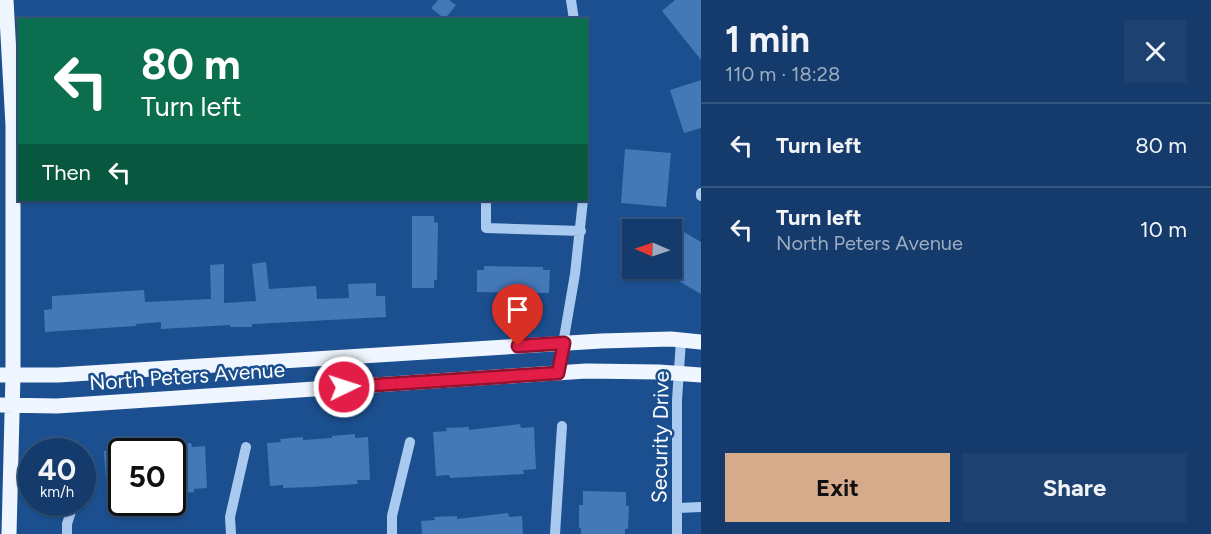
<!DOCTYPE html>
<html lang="en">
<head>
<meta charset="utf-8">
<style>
  body { margin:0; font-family:Figtree,sans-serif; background:#1d4271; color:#f1f3f6; height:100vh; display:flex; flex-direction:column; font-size:22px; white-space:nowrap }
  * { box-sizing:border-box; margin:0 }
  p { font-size:20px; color:#9dadc1 }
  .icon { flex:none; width:33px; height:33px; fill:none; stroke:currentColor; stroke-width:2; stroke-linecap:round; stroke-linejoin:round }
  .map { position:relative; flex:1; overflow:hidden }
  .panel { display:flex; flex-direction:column; background:#143b6b; width:510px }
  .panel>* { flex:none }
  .banner { position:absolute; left:18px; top:18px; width:570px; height:183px; border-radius:0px; box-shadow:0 2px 4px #0004,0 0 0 2px #33557e; background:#0b6e4f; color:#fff; overflow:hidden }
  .needle { width:39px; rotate:272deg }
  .fabs { position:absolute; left:622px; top:219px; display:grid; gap:12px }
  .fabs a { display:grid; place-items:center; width:60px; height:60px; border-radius:0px; background:#143b6b; box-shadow:0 2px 4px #0004,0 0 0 2px #33557e; font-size:30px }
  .speed { position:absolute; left:18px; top:438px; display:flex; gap:12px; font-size:30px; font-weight:700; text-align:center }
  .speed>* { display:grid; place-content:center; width:78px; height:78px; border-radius:50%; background:#143b6b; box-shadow:0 2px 4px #0004,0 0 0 2px #33557e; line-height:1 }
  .speed small { font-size:15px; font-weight:400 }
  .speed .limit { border:3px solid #111; border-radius:9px; background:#fff; color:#111 }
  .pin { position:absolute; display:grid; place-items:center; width:51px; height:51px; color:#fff; margin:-62px -26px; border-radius:50% 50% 50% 0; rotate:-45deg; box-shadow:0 0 6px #0007 }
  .pin .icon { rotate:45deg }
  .me { position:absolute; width:66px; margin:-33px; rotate:86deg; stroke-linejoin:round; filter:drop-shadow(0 0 4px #0008) }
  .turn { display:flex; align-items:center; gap:21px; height:126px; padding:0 24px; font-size:27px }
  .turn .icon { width:78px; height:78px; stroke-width:2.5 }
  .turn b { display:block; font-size:42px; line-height:51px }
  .then { display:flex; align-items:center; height:57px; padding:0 24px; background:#0003; gap:12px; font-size:22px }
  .round { display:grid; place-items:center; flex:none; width:63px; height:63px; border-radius:0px; background:#1d4271 }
  .summary { display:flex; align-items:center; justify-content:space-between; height:102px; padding:0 24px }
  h1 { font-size:36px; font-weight:700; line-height:45px }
  .primary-button { display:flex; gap:12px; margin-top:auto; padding:12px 24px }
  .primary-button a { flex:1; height:69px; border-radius:0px; background:#d6ab8b; color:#111; font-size:24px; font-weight:700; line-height:69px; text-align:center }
  .primary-button a+a { background:#1d4271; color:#f1f3f6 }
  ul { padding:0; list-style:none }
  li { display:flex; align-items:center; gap:18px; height:84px; padding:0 24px; border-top:2px solid #33557e }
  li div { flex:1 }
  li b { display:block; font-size:22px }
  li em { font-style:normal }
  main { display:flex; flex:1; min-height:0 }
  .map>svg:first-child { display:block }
  .building { fill:#4478b7 }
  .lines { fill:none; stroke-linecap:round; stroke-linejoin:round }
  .minor { stroke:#a9c9ee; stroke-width:10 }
  .major { stroke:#f0f6ff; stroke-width:15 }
  .route-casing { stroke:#92132f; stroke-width:15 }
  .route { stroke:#e11d48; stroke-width:10 }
  .labels { text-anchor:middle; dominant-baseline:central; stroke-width:5; stroke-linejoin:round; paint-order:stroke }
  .street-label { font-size:21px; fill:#fff; stroke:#1b4f8f }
</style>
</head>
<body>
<main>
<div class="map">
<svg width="701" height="534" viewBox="0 0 701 534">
  <rect width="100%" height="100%" fill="#1b4f8f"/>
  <path class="building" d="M 438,0 L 449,0 L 456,5 L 445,19 L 431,8 Z
    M 675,0 L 701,0 L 701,60 L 662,11 Z
    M 701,80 L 701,128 L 684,133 L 670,90 Z
    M 625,149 L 671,153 L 666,207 L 621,203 Z
    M 412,216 L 434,216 L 434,222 L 438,223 L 437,280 L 434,280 L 434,288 L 412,288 Z
    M 679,229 L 701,242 L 701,294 L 672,277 L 672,240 Z
    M 266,262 L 269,289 L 316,286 L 317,299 L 349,298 L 348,284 L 376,283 L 376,296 L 385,296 L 386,317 L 252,324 L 252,327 L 230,327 L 230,325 L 161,329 L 161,322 L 136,324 L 136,326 L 45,332 L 44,310 L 52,309 L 52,296 L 144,290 L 145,302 L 211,299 L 210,265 L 224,264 L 224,303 L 256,301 L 252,264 Z
    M 484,266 L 543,267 L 543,270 L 550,270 L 549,293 L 477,292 L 477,270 L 484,270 Z
    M 520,424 L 521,428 L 534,427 L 536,469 L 523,470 L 524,474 L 450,478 L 449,475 L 436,476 L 433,432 L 447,431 L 446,428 L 469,427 L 469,430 Z
    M 355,434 L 355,438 L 368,437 L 370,480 L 357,480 L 358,484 L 311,487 L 283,488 L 283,485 L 270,486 L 267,443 L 281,442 L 280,439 L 303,437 L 303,440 L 332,438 L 332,436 Z
    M 191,443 L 192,447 L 205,446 L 207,488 L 194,489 L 194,492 L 172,494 L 172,444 Z
    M 122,450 L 122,493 L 107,494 L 104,451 Z
    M 583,491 L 626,492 L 626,506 L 629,506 L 628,529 L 625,529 L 625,534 L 581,534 L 581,528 L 579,528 L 579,505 L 583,505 Z
    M 508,513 L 509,517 L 522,516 L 523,534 L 422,534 L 421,521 L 435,520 L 434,517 L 457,516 L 457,519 Z"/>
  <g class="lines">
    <path class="minor" d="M 571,0 L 574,20
      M 701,193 L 701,196
      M 486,200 L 486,228 L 581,231
      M 558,373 L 575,274 L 583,200
      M 82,484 L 91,467
      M 678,508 L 701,507
      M 67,534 L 67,524 L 74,502
      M 231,534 L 230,517 L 246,447
      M 392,534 L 392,516 L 410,442
      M 555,534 L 562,426
      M 677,534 L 677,400 L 681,340"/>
    <path class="major" d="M 6,0 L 13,125 L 13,375 L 9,534
      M 0,375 L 58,375 L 601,341 L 671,339 L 701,342
      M 0,405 L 57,406 L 586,371 L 659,372 L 701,375"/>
  </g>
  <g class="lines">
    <defs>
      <path id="route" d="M 344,387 L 558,373 L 564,343 L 518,346"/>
    </defs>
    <use href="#route" class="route-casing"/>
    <use href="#route" class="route"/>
  </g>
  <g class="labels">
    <g class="street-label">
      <text transform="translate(187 376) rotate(-4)">North Peters Avenue</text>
      <text transform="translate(660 437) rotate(-89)">Security Drive</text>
    </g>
  </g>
</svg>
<div class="fabs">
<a><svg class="needle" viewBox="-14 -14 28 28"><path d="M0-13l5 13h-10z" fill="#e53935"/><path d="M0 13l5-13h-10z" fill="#9dadc1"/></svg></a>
</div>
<div class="speed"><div>40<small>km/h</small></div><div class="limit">50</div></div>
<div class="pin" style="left:518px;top:346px;background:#d93025"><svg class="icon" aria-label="arrive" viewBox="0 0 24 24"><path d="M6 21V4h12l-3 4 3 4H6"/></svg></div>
<svg class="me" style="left:344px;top:387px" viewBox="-20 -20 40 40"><circle r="17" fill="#e11d48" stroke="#fff" stroke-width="3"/><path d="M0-11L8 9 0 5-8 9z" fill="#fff"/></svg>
<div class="banner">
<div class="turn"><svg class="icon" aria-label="left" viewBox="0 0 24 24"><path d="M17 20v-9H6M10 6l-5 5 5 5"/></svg><div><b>80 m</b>Turn left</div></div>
<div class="then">Then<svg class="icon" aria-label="left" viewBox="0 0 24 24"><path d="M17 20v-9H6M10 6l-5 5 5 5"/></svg></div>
</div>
</div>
<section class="panel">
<div class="summary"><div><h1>1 min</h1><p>110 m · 18:28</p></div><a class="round"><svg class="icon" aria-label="close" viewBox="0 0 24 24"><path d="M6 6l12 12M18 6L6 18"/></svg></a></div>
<ul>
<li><svg class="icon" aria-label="left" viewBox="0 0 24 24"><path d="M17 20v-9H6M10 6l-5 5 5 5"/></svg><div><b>Turn left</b></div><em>80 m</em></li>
<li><svg class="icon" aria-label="left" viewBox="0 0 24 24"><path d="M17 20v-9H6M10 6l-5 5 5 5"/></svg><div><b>Turn left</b><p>North Peters Avenue</p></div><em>10 m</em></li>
</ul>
<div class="primary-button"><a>Exit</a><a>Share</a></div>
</section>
</main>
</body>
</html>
